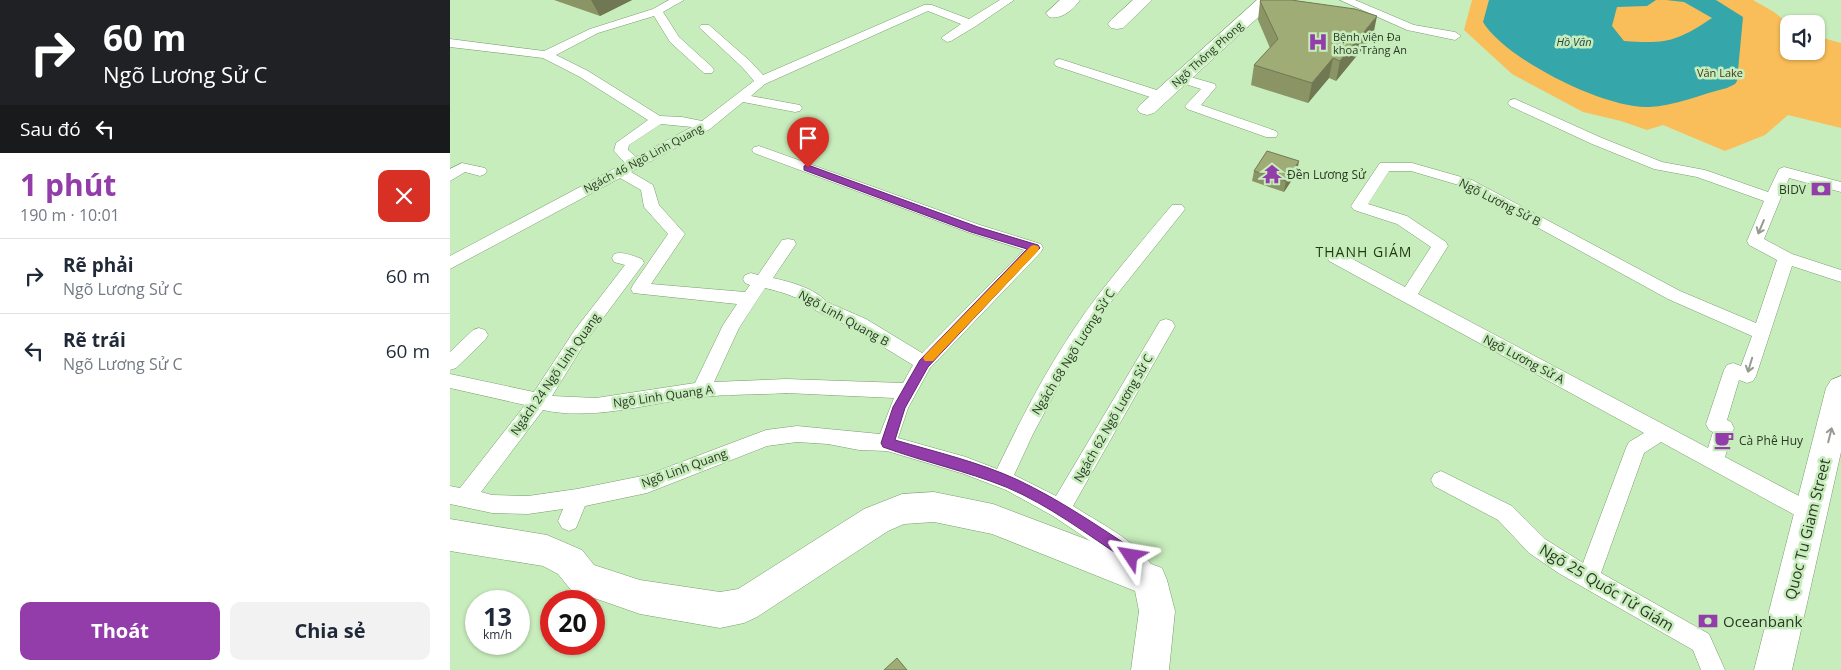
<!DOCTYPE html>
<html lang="vi">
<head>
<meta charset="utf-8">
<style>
  body { margin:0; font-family:"Open Sans",sans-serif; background:#f2f2f3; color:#1f2937; height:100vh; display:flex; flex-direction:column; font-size:19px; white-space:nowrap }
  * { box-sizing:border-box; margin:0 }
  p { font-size:16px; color:#747a83 }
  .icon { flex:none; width:28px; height:28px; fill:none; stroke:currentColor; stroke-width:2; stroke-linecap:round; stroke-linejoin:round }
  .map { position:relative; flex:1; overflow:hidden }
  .details { display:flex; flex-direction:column; background:#fff; width:450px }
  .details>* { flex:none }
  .top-card { background:#202124; color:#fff; overflow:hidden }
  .fabs { position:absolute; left:1330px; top:15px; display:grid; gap:10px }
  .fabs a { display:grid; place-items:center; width:45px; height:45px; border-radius:10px; background:#fff; box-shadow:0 1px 4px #0004; font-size:25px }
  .speed { position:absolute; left:15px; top:590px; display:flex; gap:10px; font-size:25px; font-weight:700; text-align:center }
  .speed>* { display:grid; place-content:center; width:65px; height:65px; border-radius:50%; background:#fff; box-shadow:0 1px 4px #0004; line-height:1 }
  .speed small { font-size:12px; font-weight:400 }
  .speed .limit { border:8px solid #d22; background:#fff; color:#111 }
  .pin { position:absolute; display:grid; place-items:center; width:42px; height:42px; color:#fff; margin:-51px -21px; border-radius:50% 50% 50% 0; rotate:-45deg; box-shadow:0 0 5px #0007 }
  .pin .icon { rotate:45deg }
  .me { position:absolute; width:55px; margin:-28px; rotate:303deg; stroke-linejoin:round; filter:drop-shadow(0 0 4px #0008) }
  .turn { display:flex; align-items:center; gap:18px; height:105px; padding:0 20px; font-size:22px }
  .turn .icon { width:65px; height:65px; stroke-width:2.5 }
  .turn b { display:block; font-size:35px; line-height:42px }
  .then { display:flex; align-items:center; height:48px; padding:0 20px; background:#0003; gap:10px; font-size:19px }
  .round { display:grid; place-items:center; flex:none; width:52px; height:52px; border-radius:10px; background:#f2f2f3 }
  .headline { display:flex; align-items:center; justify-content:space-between; height:85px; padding:0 20px }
  h1 { font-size:30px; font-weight:700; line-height:38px; color:#933dab }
  .action { display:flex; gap:10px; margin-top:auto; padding:10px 20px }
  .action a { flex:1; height:58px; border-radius:10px; background:#933dab; color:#fff; font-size:20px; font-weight:700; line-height:58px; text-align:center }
  .action a+a { background:#f2f2f3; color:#1f2937 }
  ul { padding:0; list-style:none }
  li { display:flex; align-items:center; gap:15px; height:75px; padding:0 20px; border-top:1px solid #e0e1e3 }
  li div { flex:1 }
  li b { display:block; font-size:19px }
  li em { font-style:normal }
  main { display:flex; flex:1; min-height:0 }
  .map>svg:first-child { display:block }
  .green { fill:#f9be59 }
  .water { fill:#35a6aa }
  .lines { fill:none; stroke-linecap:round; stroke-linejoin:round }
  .service-casing { stroke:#7a9c6f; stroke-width:1 }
  .minor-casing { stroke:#7a9c6f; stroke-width:1 }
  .tertiary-casing { stroke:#7a9c6f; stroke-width:1 }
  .service { fill:#fff; fill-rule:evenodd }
  .minor { fill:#fff; fill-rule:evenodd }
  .tertiary { fill:#fff; fill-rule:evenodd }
  .wall { fill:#8a9465 }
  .shaded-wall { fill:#707853 }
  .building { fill:#a0ac76; stroke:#707853 }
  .oneway { stroke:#949c92 }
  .route { fill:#933dab; stroke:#60286f }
  .slow { fill:#f59e0b }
  .labels { text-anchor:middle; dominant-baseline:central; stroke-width:5; stroke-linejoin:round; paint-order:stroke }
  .far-poi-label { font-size:11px; fill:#2a3825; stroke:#c8edbc; text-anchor:start }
  .far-water-label { font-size:11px; font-style:italic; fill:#254647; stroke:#c8edbc }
  .far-street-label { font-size:11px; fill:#2a3825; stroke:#c8edbc }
  .far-park-label { font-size:11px; fill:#433620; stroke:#c8edbc }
  .poi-label { font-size:12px; fill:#2a3825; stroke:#c8edbc; text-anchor:start }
  .street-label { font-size:12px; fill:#2a3825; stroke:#c8edbc }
  .neighbourhood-label { font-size:14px; letter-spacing:1px; fill:#1d3b12; stroke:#c8edbc }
  .near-street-label { font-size:15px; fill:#2a3825; stroke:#c8edbc }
  .near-poi-label { font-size:15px; fill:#2a3825; stroke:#c8edbc; text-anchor:start }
</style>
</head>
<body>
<main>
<section class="details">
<div class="top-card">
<div class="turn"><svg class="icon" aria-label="right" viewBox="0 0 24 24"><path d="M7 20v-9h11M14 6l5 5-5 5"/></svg><div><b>60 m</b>Ngõ Lương Sử C</div></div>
<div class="then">Sau đó<svg class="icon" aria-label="left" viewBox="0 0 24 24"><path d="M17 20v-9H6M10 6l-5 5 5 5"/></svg></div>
</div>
<div class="headline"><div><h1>1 phút</h1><p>190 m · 10:01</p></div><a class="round" style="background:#d93025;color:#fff"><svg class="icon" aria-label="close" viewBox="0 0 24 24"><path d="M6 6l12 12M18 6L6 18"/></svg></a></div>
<ul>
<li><svg class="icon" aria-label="right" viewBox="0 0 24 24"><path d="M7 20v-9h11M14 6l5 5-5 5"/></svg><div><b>Rẽ phải</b><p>Ngõ Lương Sử C</p></div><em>60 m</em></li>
<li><svg class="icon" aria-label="left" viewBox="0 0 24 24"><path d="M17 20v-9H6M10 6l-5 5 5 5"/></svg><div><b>Rẽ trái</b><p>Ngõ Lương Sử C</p></div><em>60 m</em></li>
</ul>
<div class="action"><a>Thoát</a><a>Chia sẻ</a></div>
</section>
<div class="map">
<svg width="1391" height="670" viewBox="0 0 1391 670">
  <rect width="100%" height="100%" fill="#c8edbc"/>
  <path class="green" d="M 1022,0 L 1303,0 L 1324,12 L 1339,24 L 1339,51 L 1366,51 L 1366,36 L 1391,43 L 1391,128 L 1338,115 L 1315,135 L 1275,151 L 1213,125 L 1197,130 L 1171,121 L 1133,112 L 1062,74 L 1014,30 Z"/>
  <path class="water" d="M 1039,0 L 1206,0 L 1197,6 L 1167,7 L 1162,26 L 1174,41 C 1216,44 1226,42 1262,18 L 1234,2 L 1216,0 L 1266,0 L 1293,17 L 1287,81 L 1285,84 L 1277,88 C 1252,94 1224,106 1199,107 C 1155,109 1055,59 1033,22 Z"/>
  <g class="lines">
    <defs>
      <path id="service" d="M 219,0 L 234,0 L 213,12 L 229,37 L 262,67 L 264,70 L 262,73 L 254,73 L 220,42 L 204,16 L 148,33 L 106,55 L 138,71 L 210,116 L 232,117 L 252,121 L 304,81 L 292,67 L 251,29 L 249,27 L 251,25 L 259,25 L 300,61 L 313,75 L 474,5 L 482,5 L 519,19 L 550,0 L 564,0 L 526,26 L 501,41 L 497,42 L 491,38 L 511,24 L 478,11 L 315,84 L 301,96 L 350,105 L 352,108 L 350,111 L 345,112 L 293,102 L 260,129 L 181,172 L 203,185 L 209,205 L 235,234 L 201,284 L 295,292 L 300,285 L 295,283 L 293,279 L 295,275 L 301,273 L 308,275 L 332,240 L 338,239 L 344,240 L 346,244 L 323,278 C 341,282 364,288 377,302 L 416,319 L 472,353 L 574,250 L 520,233 L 304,153 L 302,150 L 304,147 L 309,146 L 530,225 L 591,244 L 593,248 L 591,252 L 480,368 L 458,408 L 448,438 L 516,457 L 547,469 C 576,408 608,347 649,294 C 672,264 697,235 722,205 L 732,205 L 735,209 L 732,213 L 660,303 L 615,374 L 583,434 L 564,475 L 606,496 L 710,321 L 716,319 L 722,321 L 725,326 L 623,506 C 651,524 694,544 707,575 L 704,583 L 696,586 L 688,583 L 673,563 L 603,516 L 556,490 L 514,474 L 437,451 L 409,450 L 378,444 L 347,442 L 317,446 L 197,493 L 135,506 L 126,528 L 119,531 L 112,528 L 108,521 L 113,509 L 78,514 L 42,513 L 0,504 L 0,486 L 10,488 L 75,405 L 0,388 L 0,374 L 84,392 L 124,331 L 175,265 L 164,262 L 162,258 L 164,254 C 173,251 183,256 192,259 L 194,263 L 136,341 L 102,396 L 146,398 L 245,383 L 273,325 L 287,304 L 183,293 L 181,289 L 183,285 L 218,234 L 194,207 L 191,190 L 170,178 L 0,269 L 0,256 L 175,163 L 164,151 L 166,143 L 198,120 L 130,77 L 93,58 L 0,47 L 0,39 L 94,51 L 140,29 L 203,9 ZM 211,124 L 242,127 L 186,157 L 178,150 L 179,145 ZM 315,288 C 332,292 353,298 365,310 L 404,329 L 463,365 L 453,383 L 336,379 L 264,382 L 289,328 ZM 336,393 L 444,398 L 430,434 L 347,426 L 316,430 L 197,475 L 127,489 L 78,496 L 42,495 L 31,492 L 93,410 C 144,421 194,404 244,398 C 274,394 306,395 336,393 Z
        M 890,0 L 905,0 L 964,25 L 1005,32 L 1011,36 L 1005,40 L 957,30 Z
        M 610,59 L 716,93 L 717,96 L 711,100 L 706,99 L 606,66 L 604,63 L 606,60 Z
        M 730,74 L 765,84 L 766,87 L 751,105 L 826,131 L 828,134 L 826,137 L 816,137 L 737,109 L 735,106 L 751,89 L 726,81 L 724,78 Z
        M 1065,99 L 1152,138 L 1212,162 L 1255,170 L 1318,192 L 1329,169 L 1334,167 L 1391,182 L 1391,192 L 1339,178 L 1314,239 L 1342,254 L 1391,270 L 1391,282 L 1342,266 L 1306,376 L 1303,381 L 1297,383 L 1289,380 L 1277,420 L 1281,422 L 1284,428 L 1275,457 L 1368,506 L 1371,513 L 1368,520 L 1361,523 L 1354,520 L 1211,442 L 1194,453 L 1151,573 L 1259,634 L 1275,670 L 1251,670 L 1243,650 L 1110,574 L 1079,553 L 1048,520 L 984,486 L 981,480 L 984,474 L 991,471 L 1062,506 L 1095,539 L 1133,563 L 1176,448 L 1179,442 L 1194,433 L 879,261 L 877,257 L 879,253 L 885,251 L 891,253 L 955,287 L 981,247 L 947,224 L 904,210 L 901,206 L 930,163 L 962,163 L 1022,180 L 1230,291 L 1306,323 L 1327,260 L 1299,245 L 1297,241 L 1314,201 L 1247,177 L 1204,169 L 1142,144 L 1060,106 L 1058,103 L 1060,100 ZM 939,171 L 961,171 L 1012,186 L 1218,299 L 1302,336 L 1291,366 L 1283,363 L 1277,365 L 1274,370 L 1256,424 L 1259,430 L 1263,432 L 1258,448 L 968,294 L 998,246 L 996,242 L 957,216 L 918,204 Z
        M 12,163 L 35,168 L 37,171 L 35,174 L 30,176 L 15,172 L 0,181 L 0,169 Z
        M 29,328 L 35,330 L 38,335 L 35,340 L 6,368 L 0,370 L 0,352 L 23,330 Z"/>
      <path id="minor" d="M 610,0 L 630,0 C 623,10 611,20 599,17 L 596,13 Z
        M 683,0 L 702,0 L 673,28 L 667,29 L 661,28 L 658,24 L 661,20 Z
        M 807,0 L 827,0 L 704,113 L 697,115 L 690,113 L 687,109 L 690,105 Z
        M 484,492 L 543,504 L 712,568 L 717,580 L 725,611 L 719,670 L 681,670 L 689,611 L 685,591 L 542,534 L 484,522 L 454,524 L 438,531 L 307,617 L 294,623 L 270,628 L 190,614 L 121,590 L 108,574 L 93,566 L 0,551 L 0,519 L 97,535 L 132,550 L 144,565 L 190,580 L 270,592 L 288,589 L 414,509 L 452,494 Z"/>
      <path id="tertiary" d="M 1391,376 L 1391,452 L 1342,670 L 1304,670 L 1376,388 L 1381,380 Z"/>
    </defs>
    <use href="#service" class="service-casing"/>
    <use href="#minor" class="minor-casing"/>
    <use href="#tertiary" class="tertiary-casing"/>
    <use href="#service" class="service"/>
    <use href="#minor" class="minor"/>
    <use href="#tertiary" class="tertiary"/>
  </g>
  <path class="wall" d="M 104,0 L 182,0 L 150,16 Z
    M 810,1 L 923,36 L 886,81 L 879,78 L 858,103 L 801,85 L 804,65 L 820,48 L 808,20 Z
    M 804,171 L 847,172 L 834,192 L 802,181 Z"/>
  <path class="shaded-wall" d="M 141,0 L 182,0 L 150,16 Z
    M 927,16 L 923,36 L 886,81 L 890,61 Z
    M 883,58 L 879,78 L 858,103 L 862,83 Z
    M 849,161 L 847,172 L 834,192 L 836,181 Z"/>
  <path class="building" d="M 811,0 L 841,0 L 905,9 L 927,16 L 890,61 L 883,58 L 862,83 L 804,65 L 828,39 L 810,1 Z
    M 817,151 L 849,161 L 836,181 L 804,171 Z
    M 447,658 L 457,670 L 434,670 Z"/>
  <defs><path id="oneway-shaft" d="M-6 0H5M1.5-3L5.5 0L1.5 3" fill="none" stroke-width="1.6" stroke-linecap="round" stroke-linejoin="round" transform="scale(1.25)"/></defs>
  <g class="oneway">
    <use href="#oneway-shaft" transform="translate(1311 227) rotate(113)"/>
    <use href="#oneway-shaft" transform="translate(1300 365) rotate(107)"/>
    <use href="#oneway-shaft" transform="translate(1380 435) rotate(-76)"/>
  </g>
  <path class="route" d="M 358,165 L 528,227 L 588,245 L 590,248 L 588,250 L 478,367 L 455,408 L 445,440 C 486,452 529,462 568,480 C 610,500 648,526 686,551 L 688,556 L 686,560 L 681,562 L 676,560 C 638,535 599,505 556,487 C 516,471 474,462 433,447 L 431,443 L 443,407 L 470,360 L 577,249 L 521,232 L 354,170 L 354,166 Z"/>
  <path class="slow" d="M 584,245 L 588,246 L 589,248 L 588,251 L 483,361 L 475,361 L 473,358 L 475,355 L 581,246 Z"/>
  <defs>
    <symbol id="hospital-bare" viewBox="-9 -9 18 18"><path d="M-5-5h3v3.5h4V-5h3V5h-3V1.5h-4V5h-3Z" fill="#933dab" stroke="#c8edbc" stroke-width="2.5" paint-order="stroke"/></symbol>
    <symbol id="temple-bare" viewBox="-9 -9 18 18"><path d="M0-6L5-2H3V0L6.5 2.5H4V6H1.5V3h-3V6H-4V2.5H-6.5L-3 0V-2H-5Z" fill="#933dab" stroke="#c8edbc" stroke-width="2.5" paint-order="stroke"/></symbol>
    <symbol id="bank-bare" viewBox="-9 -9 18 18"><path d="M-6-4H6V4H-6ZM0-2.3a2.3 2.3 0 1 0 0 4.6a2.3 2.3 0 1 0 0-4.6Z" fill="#933dab" stroke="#c8edbc" stroke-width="2.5" paint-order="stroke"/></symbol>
    <symbol id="cafe-bare" viewBox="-9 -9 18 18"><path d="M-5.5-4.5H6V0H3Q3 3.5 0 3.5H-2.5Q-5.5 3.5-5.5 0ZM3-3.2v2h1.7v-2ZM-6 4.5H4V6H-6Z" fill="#933dab" stroke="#c8edbc" stroke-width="2.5" paint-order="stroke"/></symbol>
  </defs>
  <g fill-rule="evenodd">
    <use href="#hospital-bare" x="854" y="28" width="28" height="28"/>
    <use href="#temple-bare" x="808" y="160" width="28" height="28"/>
    <use href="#bank-bare" x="1357" y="175" width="28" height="28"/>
    <use href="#cafe-bare" x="1260" y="426" width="28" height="28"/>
    <use href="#bank-bare" x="1244" y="607" width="28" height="28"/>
  </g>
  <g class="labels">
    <g class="far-poi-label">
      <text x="883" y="36">Bệnh viện Đa<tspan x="883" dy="13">khoa Tràng An</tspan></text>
    </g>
    <g class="far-water-label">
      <text x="1124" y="41">Hồ Văn</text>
    </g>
    <g class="far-street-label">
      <text transform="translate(757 54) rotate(-42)">Ngõ Thông Phong</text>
      <text transform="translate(193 158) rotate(-28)">Ngách 46 Ngõ Linh Quang</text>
    </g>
    <g class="far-park-label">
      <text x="1270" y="72">Văn Lake</text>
    </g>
    <g class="poi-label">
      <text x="837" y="174">Đền Lương Sử</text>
      <text x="1356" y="189" text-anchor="end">BIDV</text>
      <text x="1289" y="440">Cà Phê Huy</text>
    </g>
    <g class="street-label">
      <text transform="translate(1050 202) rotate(27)">Ngõ Lương Sử B</text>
      <text transform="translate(394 318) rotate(29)">Ngõ Linh Quang B</text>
      <text transform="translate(623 352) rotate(-58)">Ngách 68 Ngõ Lương Sử C</text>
      <text transform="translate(1074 359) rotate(28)">Ngõ Lương Sử A</text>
      <text transform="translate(105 374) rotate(-55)">Ngách 24 Ngõ Linh Quang</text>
      <text transform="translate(213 396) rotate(-8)">Ngõ Linh Quang A</text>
      <text transform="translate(663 418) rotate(-60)">Ngách 62 Ngõ Lương Sử C</text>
      <text transform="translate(234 468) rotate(-20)">Ngõ Linh Quang</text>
    </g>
    <g class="neighbourhood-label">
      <text x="914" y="251">THANH GIÁM</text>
    </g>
    <g class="near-street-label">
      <text transform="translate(1357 529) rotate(-76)">Quoc Tu Giam Street</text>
      <text transform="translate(1157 587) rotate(31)">Ngõ 25 Quốc Tử Giám</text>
    </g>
    <g class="near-poi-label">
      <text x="1273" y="621">Oceanbank</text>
    </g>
  </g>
</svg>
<div class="fabs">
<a><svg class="icon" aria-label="sound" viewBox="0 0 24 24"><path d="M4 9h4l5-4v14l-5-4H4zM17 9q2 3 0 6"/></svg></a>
</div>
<div class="speed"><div>13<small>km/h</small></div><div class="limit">20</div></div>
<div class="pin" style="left:358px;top:168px;background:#d93025"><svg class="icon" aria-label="arrive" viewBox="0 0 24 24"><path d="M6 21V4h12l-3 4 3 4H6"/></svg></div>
<svg class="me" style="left:681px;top:556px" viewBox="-20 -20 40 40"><path d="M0-17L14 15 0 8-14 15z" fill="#933dab" stroke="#fff" stroke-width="4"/></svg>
</div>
</main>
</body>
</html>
